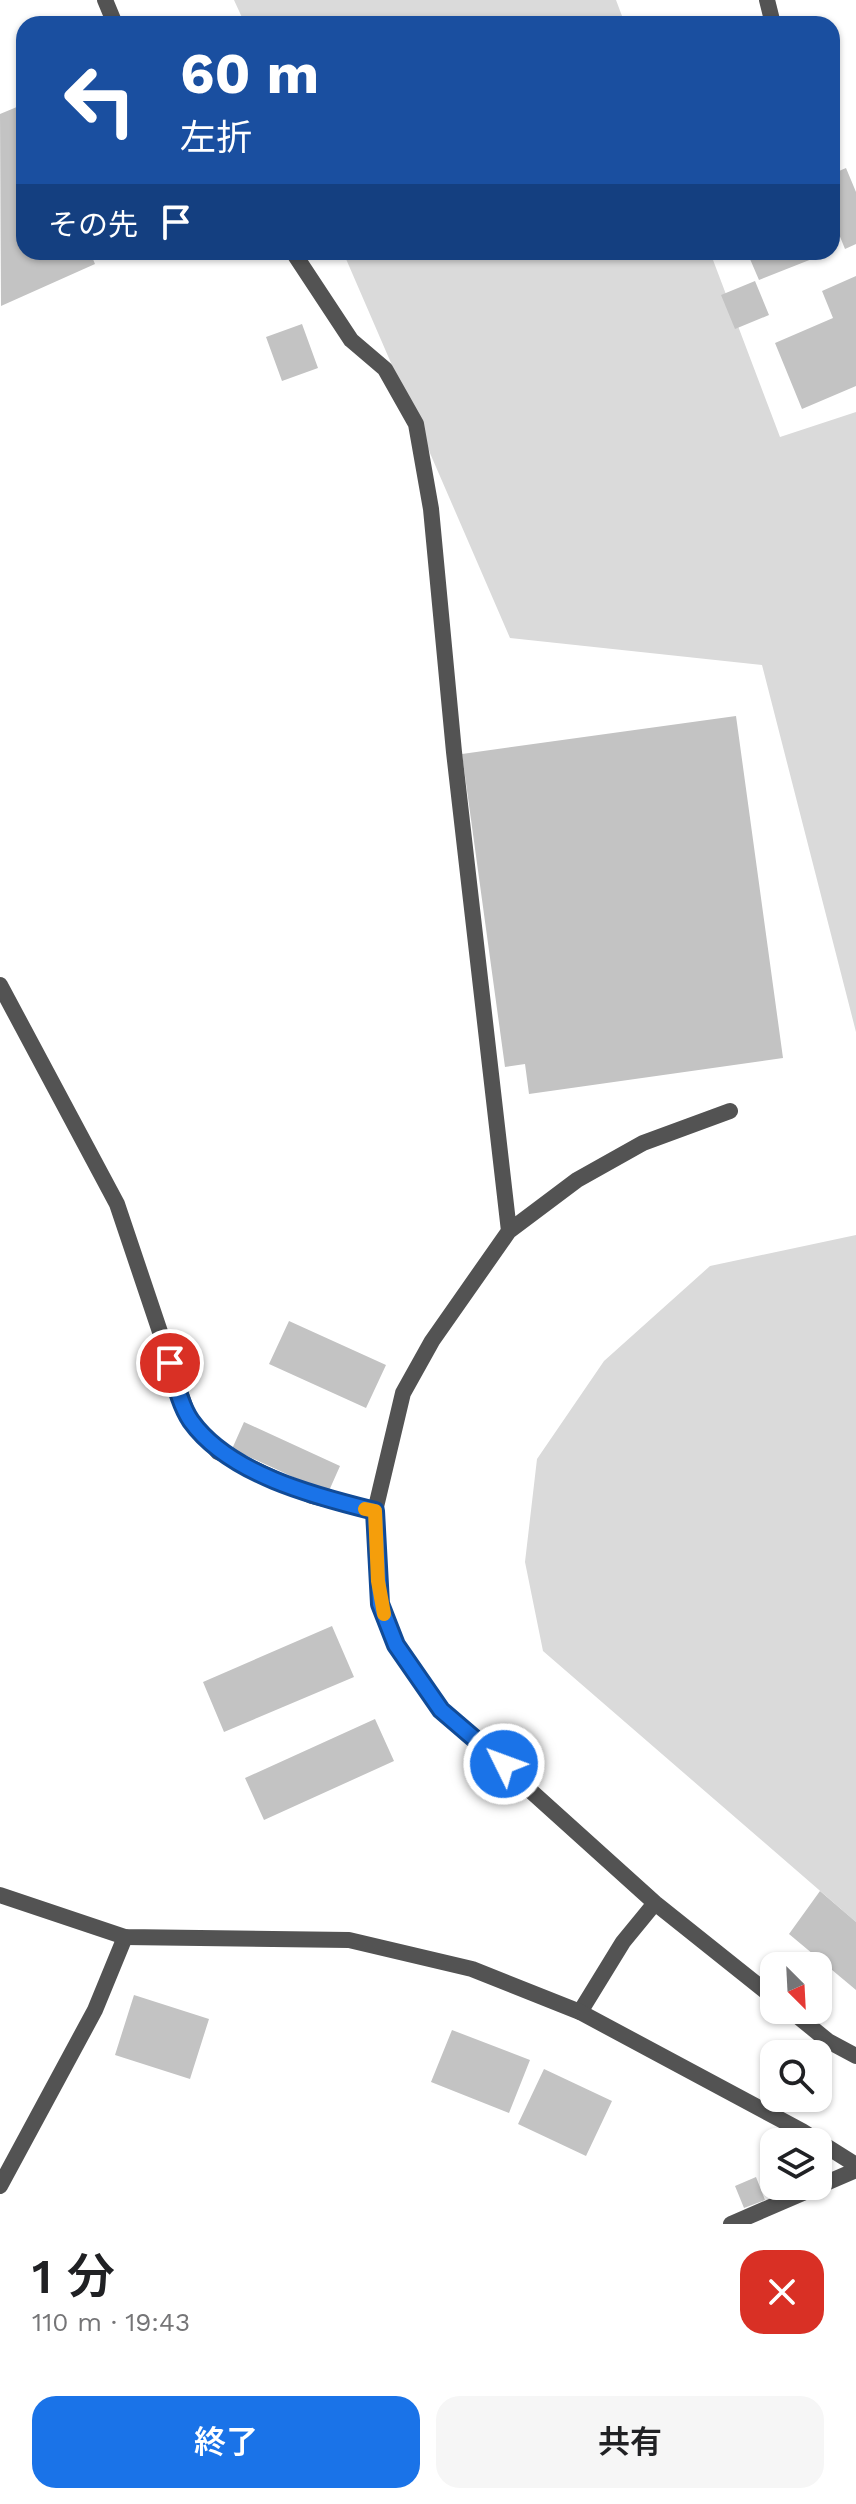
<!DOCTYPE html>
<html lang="ja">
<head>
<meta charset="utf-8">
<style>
  body { margin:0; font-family:"Work Sans","Noto Sans JP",sans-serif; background:#f6f6f6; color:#202124; height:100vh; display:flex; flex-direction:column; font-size:30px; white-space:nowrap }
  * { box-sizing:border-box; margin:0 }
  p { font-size:26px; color:#757577 }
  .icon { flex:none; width:44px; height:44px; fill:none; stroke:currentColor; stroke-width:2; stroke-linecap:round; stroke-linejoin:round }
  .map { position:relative; height:2224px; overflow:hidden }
  .details { display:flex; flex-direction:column; background:#fff; flex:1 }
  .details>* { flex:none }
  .top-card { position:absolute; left:16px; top:16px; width:824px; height:244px; border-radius:24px; box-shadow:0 2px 6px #0004; background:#1a4fa0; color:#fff; overflow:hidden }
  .needle { width:52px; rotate:156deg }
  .controls { position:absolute; left:760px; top:1952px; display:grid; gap:16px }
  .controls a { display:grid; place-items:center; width:72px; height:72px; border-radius:16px; background:#fff; box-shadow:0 2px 6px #0004; font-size:40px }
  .pin { position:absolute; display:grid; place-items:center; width:68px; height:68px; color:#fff; margin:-34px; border:4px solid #fff; border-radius:50%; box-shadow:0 2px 8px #0007 }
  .me { position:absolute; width:88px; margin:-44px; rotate:312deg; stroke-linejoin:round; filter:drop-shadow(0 0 6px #0008) }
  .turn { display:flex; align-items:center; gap:28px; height:168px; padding:0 32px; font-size:36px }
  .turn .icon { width:104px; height:104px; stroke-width:2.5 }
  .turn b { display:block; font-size:56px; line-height:68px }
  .then { display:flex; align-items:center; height:76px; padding:0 32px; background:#0003; gap:16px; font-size:30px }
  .round { display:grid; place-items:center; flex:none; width:84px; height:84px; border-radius:24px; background:#f6f6f6 }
  .overview { display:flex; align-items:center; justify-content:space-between; height:136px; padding:0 32px }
  h1 { font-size:48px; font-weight:600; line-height:60px }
  .button { display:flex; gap:16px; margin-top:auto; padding:16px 32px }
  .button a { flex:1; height:92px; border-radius:24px; background:#1a73e8; color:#fff; font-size:32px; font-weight:600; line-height:92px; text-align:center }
  .button a+a { background:#f6f6f6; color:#202124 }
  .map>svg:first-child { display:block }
  .green { fill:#dadada }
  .building { fill:#c3c3c3 }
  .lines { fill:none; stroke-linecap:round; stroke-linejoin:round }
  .minor { stroke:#535353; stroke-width:16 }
  .tertiary { stroke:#535353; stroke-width:16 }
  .route-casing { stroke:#114b97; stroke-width:20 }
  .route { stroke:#1a73e8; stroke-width:14 }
  .slow { stroke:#f59e0b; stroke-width:14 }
</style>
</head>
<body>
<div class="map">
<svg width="856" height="2224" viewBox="0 0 856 2224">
  <rect width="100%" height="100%" fill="#fff"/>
  <path class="green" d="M 234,0 L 616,0 L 625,24 L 245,24 Z
    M 343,252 L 710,252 L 780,437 L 856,412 L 856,1032 L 762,665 L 510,638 Z
    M 856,1235 L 856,1922 L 543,1651 L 525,1562 L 537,1459 L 604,1361 L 710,1266 Z"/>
  <path class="building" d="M 24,104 L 24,252 L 90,252 L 95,264 L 1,306 L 0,114 Z
    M 846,168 L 856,192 L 856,244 L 845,249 L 832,217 L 832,174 Z
    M 747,252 L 815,252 L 817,257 L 759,280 Z
    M 856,276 L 856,386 L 802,409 L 775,343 L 833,318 L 822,291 Z
    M 755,281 L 769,315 L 735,329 L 721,295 Z
    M 302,324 L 318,368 L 282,381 L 266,337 Z
    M 736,716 L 783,1058 L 529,1094 L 525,1064 L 505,1067 L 462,754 Z
    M 289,1321 L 386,1365 L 366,1408 L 269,1364 Z
    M 244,1422 L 340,1466 L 328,1493 L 232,1449 Z
    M 332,1626 L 354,1677 L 224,1732 L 203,1682 Z
    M 375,1719 L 394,1761 L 264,1820 L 245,1778 Z
    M 820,1891 L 856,1922 L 856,1990 L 789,1934 Z
    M 134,1995 L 209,2019 L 190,2079 L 115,2055 Z
    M 452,2030 L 530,2060 L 509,2113 L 431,2082 Z
    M 544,2069 L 612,2101 L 586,2156 L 518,2124 Z
    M 756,2177 L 765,2200 L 744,2208 L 735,2186 Z"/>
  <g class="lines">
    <path class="minor" d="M 105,0 L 115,24
      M 767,0 L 773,24
      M 293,252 L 351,340 L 385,369 L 416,424 L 431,509 L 454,752 L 509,1231
      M 0,985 L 117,1204 L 189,1418 L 218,1452 L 312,1496 L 375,1511
      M 730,1111 L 643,1143 L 577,1180 L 509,1231 L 432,1341 L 403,1393 L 375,1511 L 376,1559 L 380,1604 L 396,1645 L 441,1710 L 655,1903 L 774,1998
      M 790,2010 L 828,2041 L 856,2056
      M 580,2012 L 623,1942 L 655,1903
      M 0,2186 L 95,2010 L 125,1937
      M 731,2224 L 856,2170"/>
    <path class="tertiary" d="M 0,1895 L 125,1937 L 349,1940 L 472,1969 L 580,2012 L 802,2131 L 856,2165"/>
  </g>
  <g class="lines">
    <defs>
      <path id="route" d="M 170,1363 C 175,1381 180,1405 191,1421 C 229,1474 314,1496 375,1511 L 380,1604 L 396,1645 L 441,1710 L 504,1764"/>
    </defs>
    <use href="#route" class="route-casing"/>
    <use href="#route" class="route"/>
    <path class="slow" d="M 365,1509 L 375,1511 L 378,1581 L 384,1614"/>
  </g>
</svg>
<div class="controls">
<a><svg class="needle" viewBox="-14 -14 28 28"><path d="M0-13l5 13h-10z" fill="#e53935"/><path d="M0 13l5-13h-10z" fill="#757577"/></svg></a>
<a><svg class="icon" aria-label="search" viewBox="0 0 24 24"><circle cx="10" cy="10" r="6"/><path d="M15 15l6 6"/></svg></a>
<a><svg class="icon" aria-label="layers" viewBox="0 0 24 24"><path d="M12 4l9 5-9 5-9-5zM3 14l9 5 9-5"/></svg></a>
</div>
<div class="pin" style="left:170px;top:1363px;background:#d93025"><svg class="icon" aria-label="arrive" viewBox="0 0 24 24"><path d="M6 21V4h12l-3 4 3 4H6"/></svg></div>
<svg class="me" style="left:504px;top:1764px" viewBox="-20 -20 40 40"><circle r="17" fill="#1a73e8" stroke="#fff" stroke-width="3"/><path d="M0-11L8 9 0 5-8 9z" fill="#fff"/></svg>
<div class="top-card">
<div class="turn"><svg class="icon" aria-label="left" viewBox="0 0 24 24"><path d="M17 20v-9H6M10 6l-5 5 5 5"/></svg><div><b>60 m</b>左折</div></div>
<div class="then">その先<svg class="icon" aria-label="arrive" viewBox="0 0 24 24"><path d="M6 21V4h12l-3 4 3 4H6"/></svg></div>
</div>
</div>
<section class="details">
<div class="overview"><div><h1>1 分</h1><p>110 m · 19:43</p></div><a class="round" style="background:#d93025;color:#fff"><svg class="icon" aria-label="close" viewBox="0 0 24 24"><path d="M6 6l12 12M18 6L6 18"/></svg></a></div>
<div class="button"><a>終了</a><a>共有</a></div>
</section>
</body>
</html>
